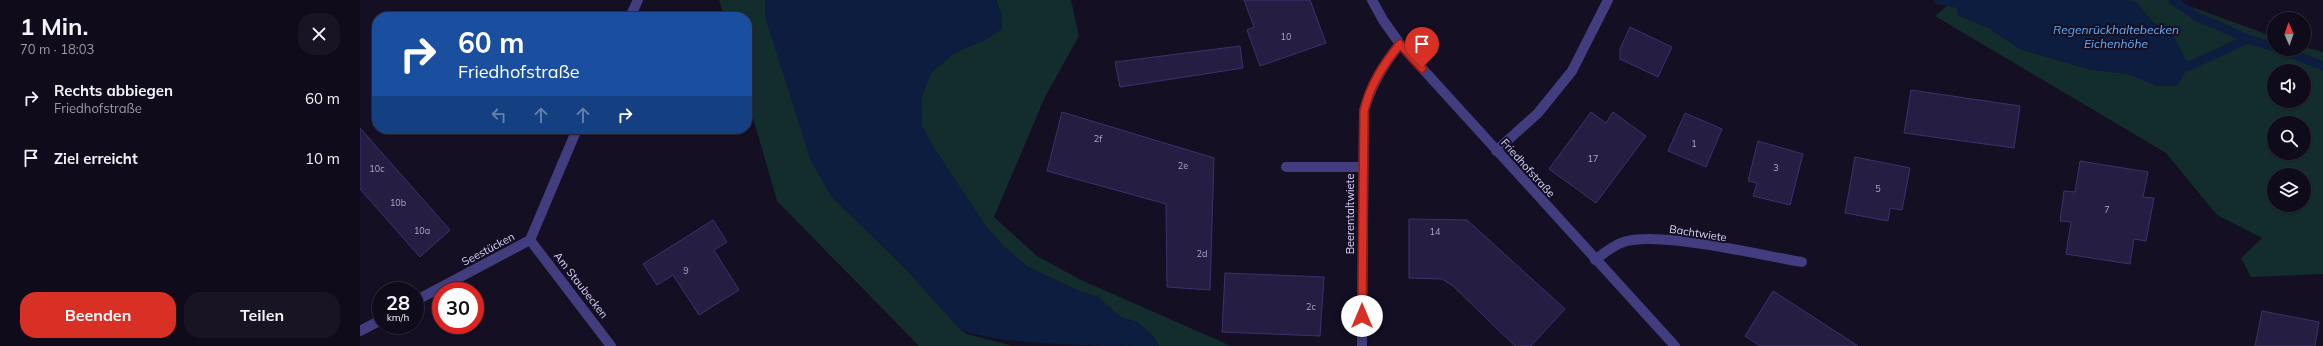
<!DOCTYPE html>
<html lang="de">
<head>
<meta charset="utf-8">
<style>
  body { margin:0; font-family:Mulish,sans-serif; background:#181423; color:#f1f3f6; height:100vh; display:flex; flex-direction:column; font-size:15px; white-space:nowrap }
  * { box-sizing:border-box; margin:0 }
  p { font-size:13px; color:#9b9ba2 }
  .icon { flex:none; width:22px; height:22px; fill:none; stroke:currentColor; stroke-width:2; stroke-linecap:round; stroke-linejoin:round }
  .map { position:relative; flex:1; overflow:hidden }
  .drawer { display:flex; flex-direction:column; background:#0f0b1a; width:360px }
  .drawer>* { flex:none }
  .banner { position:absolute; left:12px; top:12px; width:380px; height:122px; border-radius:16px; box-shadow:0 1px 3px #0004,0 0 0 1px #2f2b39; background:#1a4fa0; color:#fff; overflow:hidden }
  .needle { width:26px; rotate:358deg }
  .buttons { position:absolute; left:1907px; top:12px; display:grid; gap:8px }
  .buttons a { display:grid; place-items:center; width:44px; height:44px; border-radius:50%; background:#0f0b1a; box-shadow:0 1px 3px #0004,0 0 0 1px #2f2b39; font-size:20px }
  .speed { position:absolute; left:12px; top:282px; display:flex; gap:8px; font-size:20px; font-weight:700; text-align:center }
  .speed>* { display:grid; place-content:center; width:52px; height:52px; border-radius:50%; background:#0f0b1a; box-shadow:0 1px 3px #0004,0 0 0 1px #2f2b39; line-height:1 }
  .speed small { font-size:10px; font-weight:400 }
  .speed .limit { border:6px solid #d22; background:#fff; color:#111 }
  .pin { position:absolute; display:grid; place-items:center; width:34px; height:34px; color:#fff; margin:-41px -17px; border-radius:50% 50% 50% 0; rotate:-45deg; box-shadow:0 0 4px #0007 }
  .pin .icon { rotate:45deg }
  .me { position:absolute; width:44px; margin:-22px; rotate:0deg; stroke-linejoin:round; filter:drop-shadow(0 0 3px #0008) }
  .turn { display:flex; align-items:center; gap:14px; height:84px; padding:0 20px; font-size:18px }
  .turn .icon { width:52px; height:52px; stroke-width:2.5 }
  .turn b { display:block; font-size:28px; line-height:34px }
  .lanes { display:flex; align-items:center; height:38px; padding:0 20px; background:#0003; justify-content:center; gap:20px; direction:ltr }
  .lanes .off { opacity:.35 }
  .round { display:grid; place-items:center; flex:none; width:42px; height:42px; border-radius:16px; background:#181423 }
  .overview { display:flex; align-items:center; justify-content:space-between; height:68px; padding:0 20px }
  h1 { font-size:24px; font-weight:700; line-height:30px }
  .primary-button { display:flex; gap:8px; margin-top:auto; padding:8px 20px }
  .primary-button a { flex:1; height:46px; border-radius:16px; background:#d93025; color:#fff; font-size:16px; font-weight:700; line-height:46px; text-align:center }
  .primary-button a+a { background:#181423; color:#f1f3f6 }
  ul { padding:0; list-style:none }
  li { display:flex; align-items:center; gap:12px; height:60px; padding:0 20px }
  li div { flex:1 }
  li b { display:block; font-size:15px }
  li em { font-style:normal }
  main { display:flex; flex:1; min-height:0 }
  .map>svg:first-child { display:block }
  .green { fill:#132c2c; fill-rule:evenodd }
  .water { fill:#0d1d3f }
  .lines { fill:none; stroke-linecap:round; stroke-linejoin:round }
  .stream { stroke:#0d1d3f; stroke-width:9 }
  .building { fill:#261d43; stroke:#3f306d }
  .minor { stroke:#423d7f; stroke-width:10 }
  .route-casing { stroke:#8d1f18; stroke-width:10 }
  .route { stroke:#d93025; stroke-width:7 }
  .labels { text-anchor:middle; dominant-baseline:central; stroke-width:4; stroke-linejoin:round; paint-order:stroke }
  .number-label { font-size:9px; fill:#ada6ce }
  .street-label { font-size:11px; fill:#dad4fc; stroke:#140f23 }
  .water-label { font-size:12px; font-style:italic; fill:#68aff6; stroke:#140f23 }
</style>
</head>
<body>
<main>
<section class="drawer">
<div class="overview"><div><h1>1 Min.</h1><p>70 m · 18:03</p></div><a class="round"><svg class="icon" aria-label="close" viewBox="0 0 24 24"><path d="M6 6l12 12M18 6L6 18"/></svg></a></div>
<ul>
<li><svg class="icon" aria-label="right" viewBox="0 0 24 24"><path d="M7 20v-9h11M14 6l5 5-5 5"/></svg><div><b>Rechts abbiegen</b><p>Friedhofstraße</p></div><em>60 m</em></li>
<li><svg class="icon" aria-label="arrive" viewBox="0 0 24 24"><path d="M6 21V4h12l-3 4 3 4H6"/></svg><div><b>Ziel erreicht</b></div><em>10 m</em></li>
</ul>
<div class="primary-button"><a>Beenden</a><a>Teilen</a></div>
</section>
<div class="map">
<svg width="1963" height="346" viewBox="0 0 1963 346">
  <rect width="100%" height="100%" fill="#140f23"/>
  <path class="green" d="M 359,0 L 405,0 L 406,20 L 471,196 L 544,267 L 600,329 L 607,334 L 653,346 L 559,346 L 417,201 L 387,97 L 387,17 L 364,17 Z
    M 636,0 L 711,0 L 719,36 L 685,97 L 634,217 L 677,256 L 719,279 L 871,346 L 799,346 L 793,336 L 777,322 L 760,317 L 738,297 L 721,292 L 668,267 L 643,246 L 625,225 L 572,146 L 562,126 L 561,98 L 571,73 L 594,53 L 627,39 L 642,17 Z
    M 1594,0 L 1602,0 L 1597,2 L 1598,15 L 1629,28 L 1660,49 L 1728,69 L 1768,74 L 1798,86 L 1813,35 L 1792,22 L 1777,3 L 1767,0 L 1813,0 L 1914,37 L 1914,49 L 1944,49 L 1944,47 L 1963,52 L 1963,274 L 1891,277 L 1881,258 L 1902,238 L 1857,215 L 1806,153 L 1575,16 ZM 1914,71 L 1944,71 L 1944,101 L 1914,101 ZM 1914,123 L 1944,123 L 1944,153 L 1914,153 ZM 1914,175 L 1944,175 L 1944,205 L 1914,205 Z"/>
  <path class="water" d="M 405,0 L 636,0 L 642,17 L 642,29 L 627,39 L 594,53 L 571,73 L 561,98 L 562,126 L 573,146 L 625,225 L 643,246 L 668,267 L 721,292 L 738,297 L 760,317 L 777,322 L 793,336 L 799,346 C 751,346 637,346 600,329 L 544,267 L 471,196 L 451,161 L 406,20 Z
    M 1602,0 L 1767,0 L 1777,3 L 1792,22 L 1813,35 L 1829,66 L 1817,86 L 1798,86 L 1768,74 L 1728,69 L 1660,49 L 1629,28 L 1598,15 L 1597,2 Z"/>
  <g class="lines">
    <path class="stream" d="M 1578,0 L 1608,5
      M 1813,0 L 1838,17 L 1888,39
      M 1920,49 L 1963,66
      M 1817,63 L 1829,66 L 1888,39 L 1914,47"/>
  </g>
  <path class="building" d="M 884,0 L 950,0 L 966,43 L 900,66 L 887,30 L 894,27 Z
    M 1270,27 L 1312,47 L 1298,77 L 1260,59 L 1260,49 Z
    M 880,46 L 883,68 L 760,87 L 755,62 Z
    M 1551,90 L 1660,106 L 1654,148 L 1544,133 Z
    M 702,112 L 854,158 L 850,290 L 807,287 L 806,204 L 687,171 Z
    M 1231,112 L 1246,123 L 1253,112 L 1286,136 L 1236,203 L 1189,169 Z
    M 1325,113 L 1362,129 L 1346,167 L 1308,151 Z
    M 0,128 L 90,230 L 60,257 L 0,189 Z
    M 1398,141 L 1443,154 L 1430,205 L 1393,196 L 1397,183 L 1388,181 Z
    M 1495,157 L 1550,168 L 1542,210 L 1530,208 L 1528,221 L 1485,213 Z
    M 1720,161 L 1788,172 L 1783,197 L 1794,198 L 1786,241 L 1774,239 L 1770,264 L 1706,254 L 1711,222 L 1700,221 L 1704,191 L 1715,192 Z
    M 1049,219 L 1107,220 L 1205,309 L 1171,346 L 1155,346 L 1093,286 L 1082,279 L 1049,278 Z
    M 353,220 L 367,242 L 354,250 L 379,290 L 339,315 L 313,275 L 297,285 L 283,264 Z
    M 865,273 L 964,277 L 960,336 L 862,332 Z
    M 1413,291 L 1498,346 L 1400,346 L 1385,336 Z
    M 1902,311 L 1959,322 L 1955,346 L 1895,346 Z"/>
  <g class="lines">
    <path class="minor" d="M 1012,0 L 1023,20 L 1040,44 L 1315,346
      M 270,17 L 278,0
      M 1136,151 L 1178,113 L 1212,71 L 1248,0
      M 926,167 L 1002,167
      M 170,240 L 251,346
      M 1235,260 C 1243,254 1251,247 1261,243 C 1293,229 1404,256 1442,262
      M 55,301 L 170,240 L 217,129
      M 0,331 L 21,320
      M 1002,346 L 1004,111 C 1011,85 1023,65 1040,44"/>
  </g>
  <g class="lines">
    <defs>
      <path id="route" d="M 1002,316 L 1004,111 C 1010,85 1023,65 1040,44 L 1062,68"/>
    </defs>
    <use href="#route" class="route-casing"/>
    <use href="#route" class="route"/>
  </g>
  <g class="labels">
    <g class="number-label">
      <text x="926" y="36">10</text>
      <text x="738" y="138">2f</text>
      <text x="1334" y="143">1</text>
      <text x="1233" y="158">17</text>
      <text x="823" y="165">2e</text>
      <text x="1416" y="167">3</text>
      <text x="17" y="168">10c</text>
      <text x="1518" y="188">5</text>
      <text x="38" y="202">10b</text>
      <text x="1747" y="209">7</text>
      <text x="62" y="230">10a</text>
      <text x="1075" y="231">14</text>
      <text x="842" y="253">2d</text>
      <text x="326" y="270">9</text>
      <text x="951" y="306">2c</text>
    </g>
    <g class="street-label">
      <text transform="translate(1168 168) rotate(48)">Friedhofstraße</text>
      <text transform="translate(990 214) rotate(-90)">Beerentaltwiete</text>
      <text transform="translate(1338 233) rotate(9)">Bachtwiete</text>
      <text transform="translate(128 249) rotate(-28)">Seestücken</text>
      <text transform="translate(221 285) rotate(52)">Am Staubecken</text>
    </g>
    <g class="water-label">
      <text x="1756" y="29">Regenrückhaltebecken<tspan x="1756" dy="14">Eichenhöhe</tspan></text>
    </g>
  </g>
</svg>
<div class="buttons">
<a><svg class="needle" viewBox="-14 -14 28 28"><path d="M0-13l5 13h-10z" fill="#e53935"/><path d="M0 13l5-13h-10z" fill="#9b9ba2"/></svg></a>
<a><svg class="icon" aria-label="sound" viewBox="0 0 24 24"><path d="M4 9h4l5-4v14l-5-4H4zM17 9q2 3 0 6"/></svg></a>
<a><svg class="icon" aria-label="search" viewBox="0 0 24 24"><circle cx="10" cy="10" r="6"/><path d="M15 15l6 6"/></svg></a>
<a><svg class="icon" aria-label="layers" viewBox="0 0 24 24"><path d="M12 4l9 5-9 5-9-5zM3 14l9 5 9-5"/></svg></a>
</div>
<div class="speed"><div>28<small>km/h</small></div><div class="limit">30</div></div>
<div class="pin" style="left:1062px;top:68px;background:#d93025"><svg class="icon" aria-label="arrive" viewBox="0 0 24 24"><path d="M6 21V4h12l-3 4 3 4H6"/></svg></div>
<svg class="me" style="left:1002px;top:316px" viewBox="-20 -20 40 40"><circle r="19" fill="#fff"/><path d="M0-13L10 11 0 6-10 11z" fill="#d93025"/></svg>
<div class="banner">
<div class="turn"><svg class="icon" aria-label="right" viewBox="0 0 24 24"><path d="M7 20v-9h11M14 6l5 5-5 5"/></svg><div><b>60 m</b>Friedhofstraße</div></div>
<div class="lanes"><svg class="icon off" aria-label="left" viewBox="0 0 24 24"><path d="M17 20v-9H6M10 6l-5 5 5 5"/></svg><svg class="icon off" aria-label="ahead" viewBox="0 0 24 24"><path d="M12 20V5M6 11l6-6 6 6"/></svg><svg class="icon off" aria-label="ahead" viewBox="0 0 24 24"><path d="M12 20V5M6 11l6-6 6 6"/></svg><svg class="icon" aria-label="right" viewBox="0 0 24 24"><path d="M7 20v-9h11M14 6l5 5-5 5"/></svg></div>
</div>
</div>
</main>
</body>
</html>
